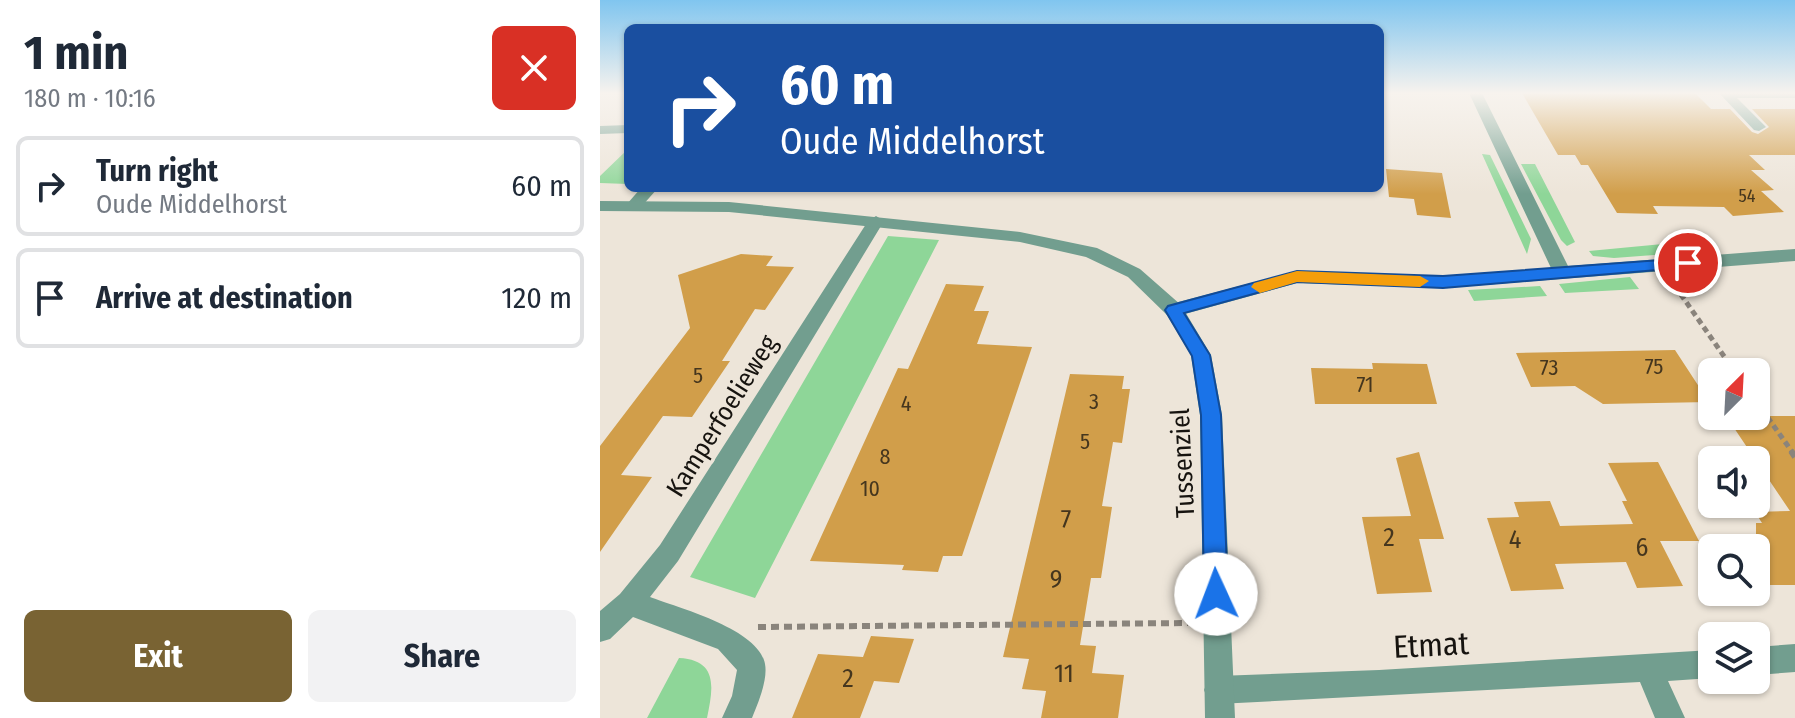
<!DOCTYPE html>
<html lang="en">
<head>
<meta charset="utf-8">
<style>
  body { margin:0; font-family:"Fira Sans Condensed",sans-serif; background:#f2f2f3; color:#1f2937; height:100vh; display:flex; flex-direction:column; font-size:30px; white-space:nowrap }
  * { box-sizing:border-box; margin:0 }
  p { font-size:26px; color:#747a83 }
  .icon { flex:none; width:44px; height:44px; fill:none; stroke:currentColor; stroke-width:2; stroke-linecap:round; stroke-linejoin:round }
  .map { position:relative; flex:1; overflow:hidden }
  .details { display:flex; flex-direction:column; background:#fff; width:600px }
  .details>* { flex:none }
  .guide { position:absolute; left:24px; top:24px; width:760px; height:168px; border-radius:12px; box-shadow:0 2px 6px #0004; background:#1a4fa0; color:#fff; overflow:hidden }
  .needle { width:52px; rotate:24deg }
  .controls { position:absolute; left:1098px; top:358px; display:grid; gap:16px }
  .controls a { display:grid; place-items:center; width:72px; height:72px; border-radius:12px; background:#fff; box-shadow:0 2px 6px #0004; font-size:40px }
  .pin { position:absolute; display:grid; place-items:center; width:68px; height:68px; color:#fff; margin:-34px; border:4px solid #fff; border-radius:50%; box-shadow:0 2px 8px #0007 }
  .me { position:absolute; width:88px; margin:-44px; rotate:358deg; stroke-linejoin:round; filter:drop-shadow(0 0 6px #0008) }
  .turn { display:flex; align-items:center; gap:28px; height:168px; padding:0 24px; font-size:36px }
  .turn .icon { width:104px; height:104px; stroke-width:2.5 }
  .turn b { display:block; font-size:56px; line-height:68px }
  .round { display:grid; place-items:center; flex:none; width:84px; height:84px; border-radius:12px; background:#f2f2f3 }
  .summary { display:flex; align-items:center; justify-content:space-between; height:136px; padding:0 24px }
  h1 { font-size:48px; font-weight:700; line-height:60px }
  .action { display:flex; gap:16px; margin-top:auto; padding:16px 24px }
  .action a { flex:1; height:92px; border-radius:12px; background:#796333; color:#fff; font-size:32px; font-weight:700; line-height:92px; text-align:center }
  .action a+a { background:#f2f2f3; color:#1f2937 }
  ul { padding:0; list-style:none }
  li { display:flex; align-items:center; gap:24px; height:100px; margin:0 16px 12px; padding:0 8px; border:4px solid #e0e1e3; border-radius:12px }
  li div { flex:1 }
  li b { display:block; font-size:30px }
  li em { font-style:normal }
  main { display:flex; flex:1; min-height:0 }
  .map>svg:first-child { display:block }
  .green { fill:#8ed698 }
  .building { fill:#d19e4a }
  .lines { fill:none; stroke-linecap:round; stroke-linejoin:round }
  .path-far1 { stroke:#8a847c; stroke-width:5; stroke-dasharray:6 4; stroke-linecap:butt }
  .path { stroke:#8a847c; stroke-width:6; stroke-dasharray:8 5; stroke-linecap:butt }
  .minor { fill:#729e8f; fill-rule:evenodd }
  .tertiary { fill:#729e8f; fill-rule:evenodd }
  .route { fill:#1a73e8; stroke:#114b97; stroke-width:2 }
  .slow { fill:#f59e0b }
  .labels { text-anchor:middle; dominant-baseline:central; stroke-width:7; stroke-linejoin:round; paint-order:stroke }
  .far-number-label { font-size:18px; fill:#45361e }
  .number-label { font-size:22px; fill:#45361e }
  .street-label { font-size:26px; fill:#16130f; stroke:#ede5d9 }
  .near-number-label { font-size:26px; fill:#45361e }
  .near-street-label { font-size:32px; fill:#16130f; stroke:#ede5d9 }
</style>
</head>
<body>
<main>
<section class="details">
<div class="summary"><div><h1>1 min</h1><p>180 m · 10:16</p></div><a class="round" style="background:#d93025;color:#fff"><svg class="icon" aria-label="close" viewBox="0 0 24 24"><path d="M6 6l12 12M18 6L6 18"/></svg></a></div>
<ul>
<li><svg class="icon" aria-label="right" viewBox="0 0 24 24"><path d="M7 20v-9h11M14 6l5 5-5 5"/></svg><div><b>Turn right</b><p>Oude Middelhorst</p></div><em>60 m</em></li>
<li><svg class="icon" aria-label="arrive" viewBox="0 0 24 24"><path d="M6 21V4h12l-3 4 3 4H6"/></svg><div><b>Arrive at destination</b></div><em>120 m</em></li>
</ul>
<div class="action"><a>Exit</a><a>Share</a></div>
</section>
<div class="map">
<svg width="1195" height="718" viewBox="0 0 1195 718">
  <rect width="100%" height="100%" fill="#ede5d9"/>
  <path class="green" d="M 28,149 L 28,184 L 0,183 L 0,176 Z
    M 882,154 L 890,155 L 931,239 L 927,254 Z
    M 921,164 L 935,164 L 975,242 L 967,246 L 961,240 Z
    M 288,236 L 339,240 L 155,598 L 90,577 Z
    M 1084,242 L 1094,252 L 1014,258 L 993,256 L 989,251 Z
    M 1030,277 L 1039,289 L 965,293 L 959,284 Z
    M 940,286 L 947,296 L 874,301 L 868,290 Z
    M 79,658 C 119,660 113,689 107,718 L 47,718 Z"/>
  <path class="building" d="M 922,93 L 1095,93 L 1111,109 L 1130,109 L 1152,132 L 1158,134 L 1169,127 L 1152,109 L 1195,109 L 1195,155 L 1149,155 L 1165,170 L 1151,170 L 1174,190 L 1161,191 L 1184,212 L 1133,216 L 1124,207 L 1053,206 L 1058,214 L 1017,213 L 988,165 L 981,165 L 975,155 L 958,155 Z
    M 786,169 L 842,173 L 851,218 L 817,215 L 814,199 L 789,197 Z
    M 141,254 L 173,256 L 166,266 L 194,267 L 165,310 L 155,309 L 122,361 L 130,361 L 92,417 L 63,416 L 21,475 L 52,477 L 0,552 L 0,446 L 90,328 L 78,275 Z
    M 346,284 L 384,286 L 374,311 L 389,311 L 377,344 L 432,347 L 362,556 L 343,556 L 338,572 L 302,570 L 304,565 L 210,561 L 298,368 L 308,369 Z
    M 1075,350 L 1109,402 L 1003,404 L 975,386 L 931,387 L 916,353 Z
    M 772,363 L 827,364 L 837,404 L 715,404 L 711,368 L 773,369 Z
    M 470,374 L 524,376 L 522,389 L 530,389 L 522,443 L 513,442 L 502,506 L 512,507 L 501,578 L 491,578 L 480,645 L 496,646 L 492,673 L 524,675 L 518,718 L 441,718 L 446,691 L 422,689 L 429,659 L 403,657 Z
    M 1126,416 L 1195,416 L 1195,585 L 1164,585 L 1156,571 L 1156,523 L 1162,523 L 1155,512 L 1190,511 Z
    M 819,452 L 844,539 L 819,539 L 832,592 L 777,594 L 762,517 L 811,516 L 796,458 Z
    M 1058,462 L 1099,541 L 1060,541 L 1083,586 L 1037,588 L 1026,562 L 955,564 L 964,589 L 911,591 L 887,518 L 919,517 L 914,502 L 950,501 L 960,526 L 1033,524 L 1022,501 L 1027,501 L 1008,463 Z
    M 271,636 L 314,639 L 299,683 L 274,681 L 260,718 L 192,718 L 218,654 L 263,657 Z"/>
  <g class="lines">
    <path class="path-far1" d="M 1075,286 L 1135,372
      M 1156,401 L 1193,453"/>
    <path class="path" d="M 1191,451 L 1195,457
      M 158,627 L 588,623"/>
    <path class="minor" d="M 869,93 L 882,93 L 968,266 L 1195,249 L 1195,261 L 843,288 L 697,283 L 574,317 L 567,315 L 565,310 L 567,305 L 697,271 L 843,276 L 951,268 Z
      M 1119,93 L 1195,93 L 1195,98 L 1137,98 L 1166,127 L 1159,131 L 1154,130 Z
      M 28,125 L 28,133 L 0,134 L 0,126 Z
      M 41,188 L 58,188 L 41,207 L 29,207 L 27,204 Z
      M 276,216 L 284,221 L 78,561 L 50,597 C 79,608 159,629 165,664 C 168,680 158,703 152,718 L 122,718 L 132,696 L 137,670 L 118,649 L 33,617 L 10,639 L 0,642 L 0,611 L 20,594 L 60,545 L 268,221 Z
      M 1195,644 L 1195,672 L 1156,675 L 1156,647 Z
      M 1112,650 L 1112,678 L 1068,681 L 1085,718 L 1055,718 L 1040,682 L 618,704 L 608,700 L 604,690 L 608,680 L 618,676 L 779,670 Z"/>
    <path class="tertiary" d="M 0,201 L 129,202 L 420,232 L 497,248 L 540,269 L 581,305 L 611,355 L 622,415 L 635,718 L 605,718 L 600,415 L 591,355 L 567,315 L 528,277 L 486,257 L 420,242 L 129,212 L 0,211 Z"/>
  </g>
  <linearGradient id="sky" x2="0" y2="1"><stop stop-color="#80c5ef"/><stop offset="0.48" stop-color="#f7f3ee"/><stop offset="1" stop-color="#f7f3ee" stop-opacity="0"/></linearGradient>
  <rect width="1195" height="194" fill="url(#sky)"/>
  <path class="route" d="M 1088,258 L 1093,259 L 1093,267 L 843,288 L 697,282 L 584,313 L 610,355 L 621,415 L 628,594 L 624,603 L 616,606 L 607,603 L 604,594 L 601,415 L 592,356 L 565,310 L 568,306 L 697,271 L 843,276 Z"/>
  <path class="slow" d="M 697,271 L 820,276 L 829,281 L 820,287 L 697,282 L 660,293 L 651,287 L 654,283 Z"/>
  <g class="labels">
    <g class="far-number-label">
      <text x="1147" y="196">54</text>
    </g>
    <g class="number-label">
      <text x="1054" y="366">75</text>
      <text x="949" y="367">73</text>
      <text x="98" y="375">5</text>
      <text x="765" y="384">71</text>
      <text x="494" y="401">3</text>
      <text x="306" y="403">4</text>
      <text x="485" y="441">5</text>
      <text x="285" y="456">8</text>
      <text x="270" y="488">10</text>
    </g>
    <g class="street-label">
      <text transform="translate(122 416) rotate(-58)">Kamperfoelieweg</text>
      <text transform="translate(583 463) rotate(-93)">Tussenziel</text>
    </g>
    <g class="near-number-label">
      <text x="466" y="519">7</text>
      <text x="789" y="537">2</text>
      <text x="915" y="539">4</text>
      <text x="1042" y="547">6</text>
      <text x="456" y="579">9</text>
      <text x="464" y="673">11</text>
      <text x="248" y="678">2</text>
    </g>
    <g class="near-street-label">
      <text transform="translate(831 645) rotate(-3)">Etmat</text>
    </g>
  </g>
</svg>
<div class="controls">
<a><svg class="needle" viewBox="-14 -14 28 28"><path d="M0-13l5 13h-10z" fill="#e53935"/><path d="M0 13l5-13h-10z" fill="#747a83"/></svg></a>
<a><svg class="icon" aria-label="sound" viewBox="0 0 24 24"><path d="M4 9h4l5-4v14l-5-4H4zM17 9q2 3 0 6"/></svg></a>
<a><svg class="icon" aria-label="search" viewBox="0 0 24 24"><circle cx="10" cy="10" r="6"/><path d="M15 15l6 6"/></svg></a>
<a><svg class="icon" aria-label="layers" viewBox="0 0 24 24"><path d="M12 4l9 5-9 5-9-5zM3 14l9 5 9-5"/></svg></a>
</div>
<div class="pin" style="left:1088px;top:263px;background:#d93025"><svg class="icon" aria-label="arrive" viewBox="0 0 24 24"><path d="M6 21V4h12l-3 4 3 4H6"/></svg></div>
<svg class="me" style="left:616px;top:594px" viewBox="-20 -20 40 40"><circle r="19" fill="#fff"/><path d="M0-13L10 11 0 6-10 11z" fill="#1a73e8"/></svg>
<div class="guide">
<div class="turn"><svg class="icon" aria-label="right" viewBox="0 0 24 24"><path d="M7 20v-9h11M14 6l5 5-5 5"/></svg><div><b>60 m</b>Oude Middelhorst</div></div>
</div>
</div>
</main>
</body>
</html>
